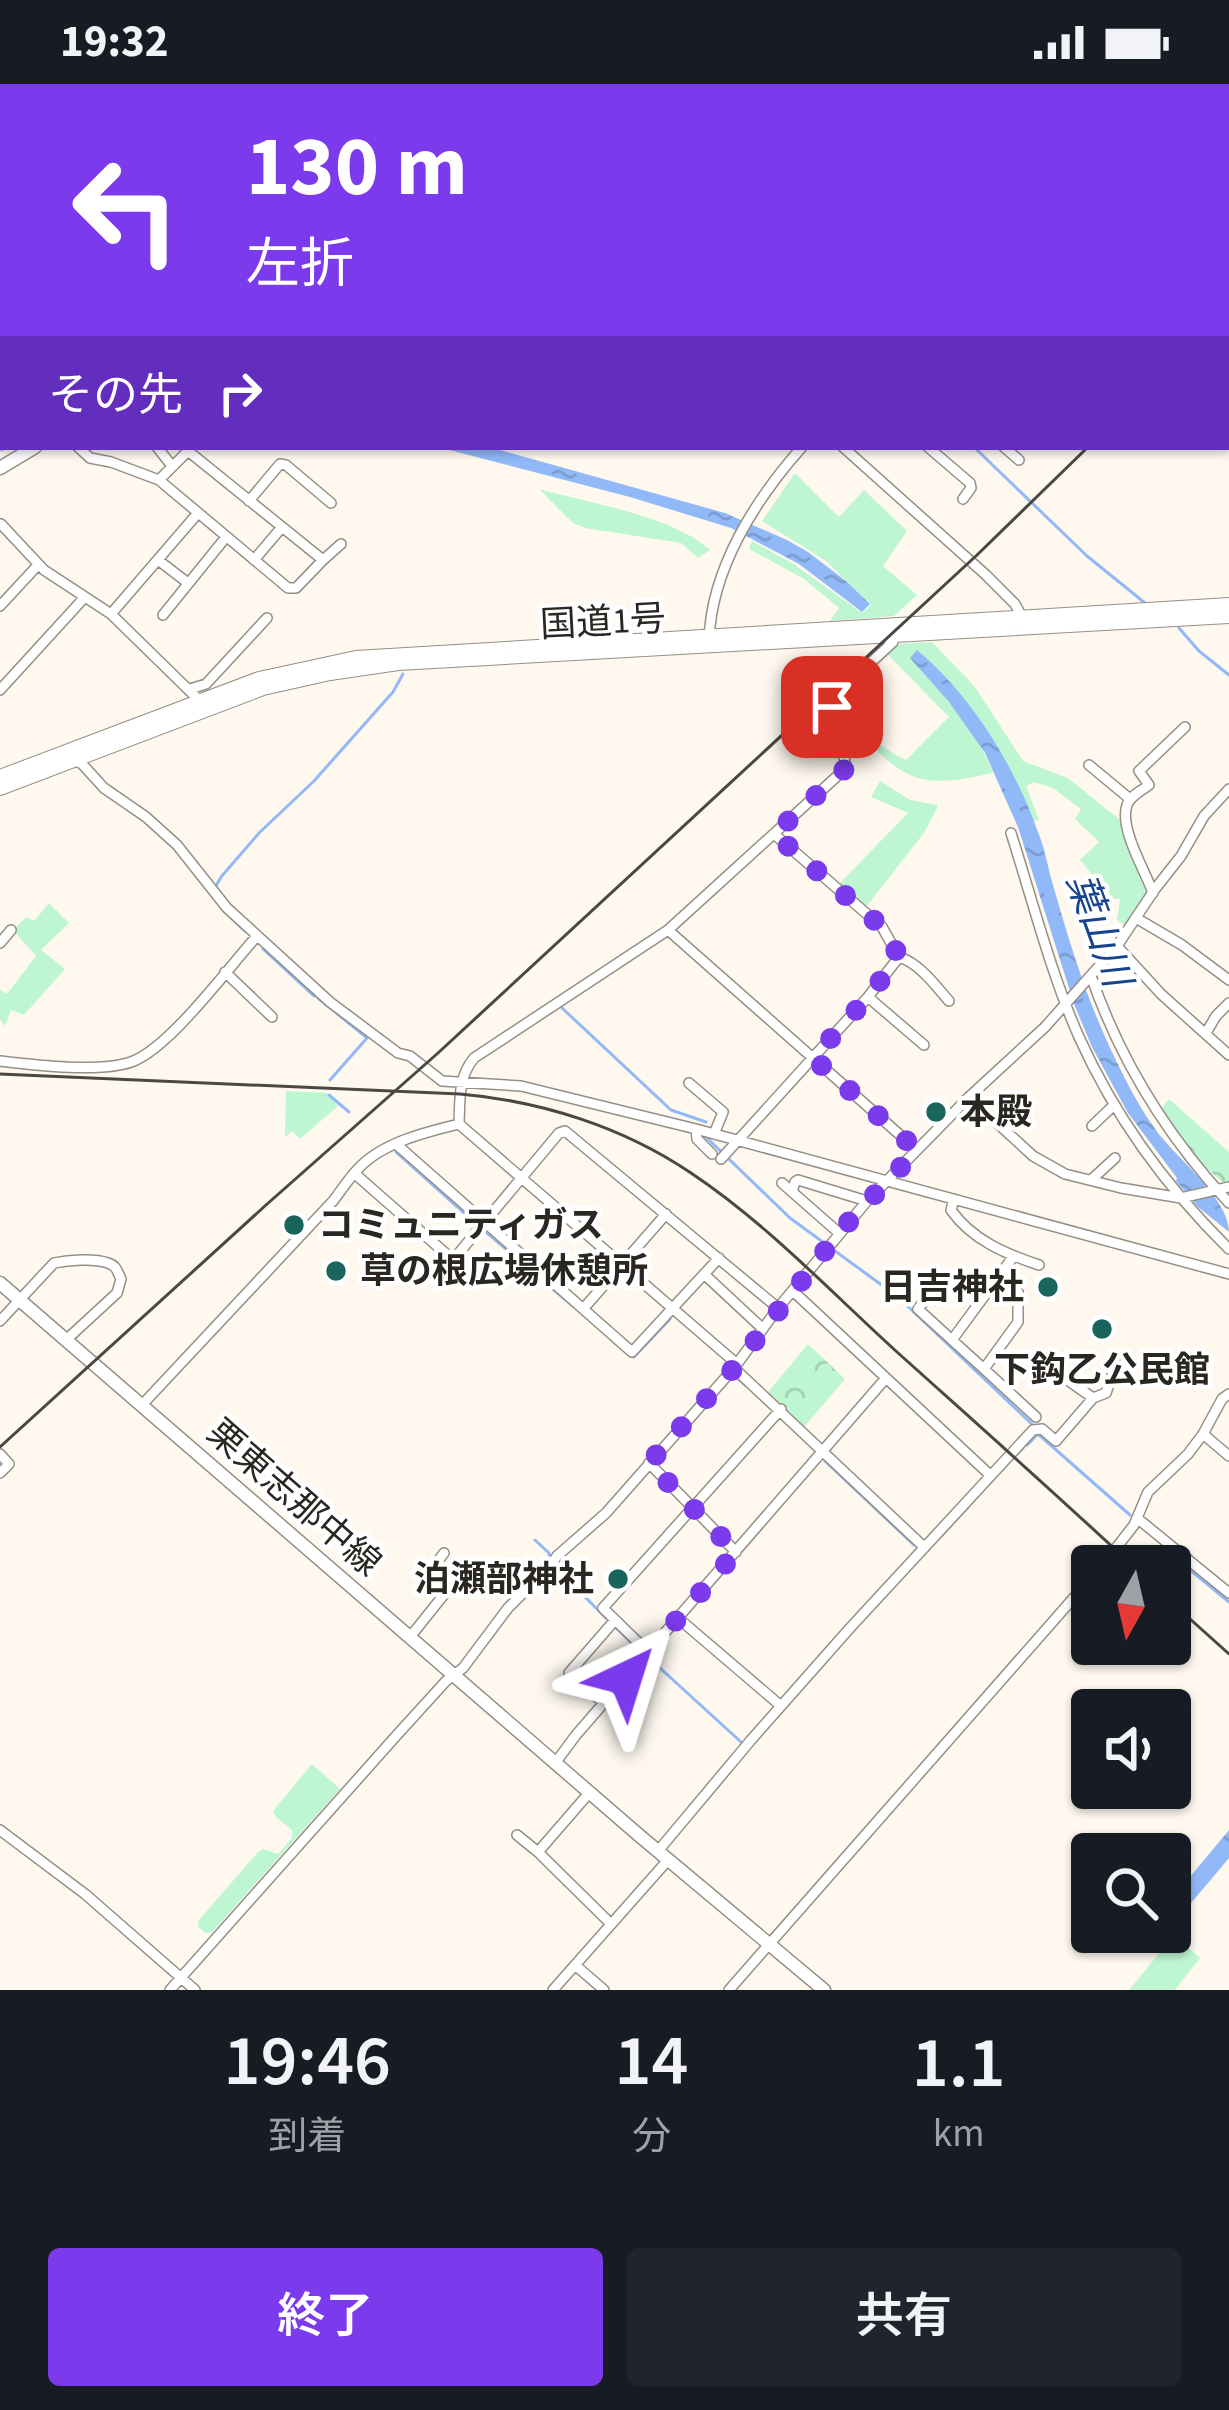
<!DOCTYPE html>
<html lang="ja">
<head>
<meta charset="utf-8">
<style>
  body { margin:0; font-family:"Source Sans 3","Noto Sans JP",sans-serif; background:#20242c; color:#f1f3f6; height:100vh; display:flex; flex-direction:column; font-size:45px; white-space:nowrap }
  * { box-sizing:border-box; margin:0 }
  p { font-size:39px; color:#9ea1a6 }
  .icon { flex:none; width:66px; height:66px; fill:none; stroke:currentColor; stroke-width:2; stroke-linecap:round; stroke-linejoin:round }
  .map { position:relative; height:1906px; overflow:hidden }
  .side { display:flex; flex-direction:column; background:#171b24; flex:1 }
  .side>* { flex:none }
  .banner { position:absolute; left:0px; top:0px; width:1230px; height:366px; box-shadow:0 3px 9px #0004; background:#7c3aed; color:#fff; overflow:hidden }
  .needle { width:78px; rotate:188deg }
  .controls { position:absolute; left:1071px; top:1461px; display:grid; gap:24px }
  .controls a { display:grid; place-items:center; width:120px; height:120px; border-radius:12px; background:#171b24; box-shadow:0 3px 9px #0004; font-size:60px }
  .pin { position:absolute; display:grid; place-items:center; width:102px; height:102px; color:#fff; margin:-51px; border-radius:24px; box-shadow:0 6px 18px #0006 }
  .me { position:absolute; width:132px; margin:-66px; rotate:41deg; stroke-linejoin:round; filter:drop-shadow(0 0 9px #0008) }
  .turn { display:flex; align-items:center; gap:42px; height:252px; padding:0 48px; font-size:54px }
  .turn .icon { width:156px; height:156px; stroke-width:2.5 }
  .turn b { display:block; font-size:84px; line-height:102px }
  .then { display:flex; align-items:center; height:114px; padding:0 48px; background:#0003; gap:24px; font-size:45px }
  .eta { display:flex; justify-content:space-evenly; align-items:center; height:204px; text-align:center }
  .eta b { font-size:72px; font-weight:600; line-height:84px }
  .button { display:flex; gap:24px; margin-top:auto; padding:24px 48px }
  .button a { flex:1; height:138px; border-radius:12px; background:#7c3aed; color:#fff; font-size:48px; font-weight:600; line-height:138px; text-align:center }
  .button a+a { background:#20242c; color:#f1f3f6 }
  .status { display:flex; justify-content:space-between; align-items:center; height:84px; padding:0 60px; background:#171b24; direction:ltr }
  .status svg { height:33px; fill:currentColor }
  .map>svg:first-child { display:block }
  .green { fill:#bff6d2 }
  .forest { fill:url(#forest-crowns) }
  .water { fill:url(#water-ripples) }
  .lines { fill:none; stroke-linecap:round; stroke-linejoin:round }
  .stream { stroke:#91b8f7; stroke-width:3 }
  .river { stroke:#91b8f7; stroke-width:15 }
  .minor-casing { stroke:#958f85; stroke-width:12 }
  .major-casing { stroke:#958f85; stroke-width:15 }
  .highway-casing { stroke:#958f85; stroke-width:16 }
  .minor { stroke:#fff; stroke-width:9 }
  .major { stroke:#fff; stroke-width:12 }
  .highway { stroke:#fff; stroke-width:14 }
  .rail { stroke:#4b4843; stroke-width:3 }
  .route { stroke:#7c3aed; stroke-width:21; stroke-dasharray:0 37.8 }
  .poi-dot { fill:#19655d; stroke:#fff; stroke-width:4.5 }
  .labels { text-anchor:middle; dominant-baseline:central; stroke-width:9; stroke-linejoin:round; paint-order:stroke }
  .street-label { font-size:36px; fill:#2a2723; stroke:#fff }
  .poi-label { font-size:36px; font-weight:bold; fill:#2a2723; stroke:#fff; text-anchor:start }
  .water-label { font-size:39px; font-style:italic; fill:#17448d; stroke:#fff }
</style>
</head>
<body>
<div class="status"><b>19:32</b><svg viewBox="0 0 49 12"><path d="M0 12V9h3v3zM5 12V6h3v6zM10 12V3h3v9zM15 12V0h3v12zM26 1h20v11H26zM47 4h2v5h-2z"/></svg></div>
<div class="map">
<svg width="1229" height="1906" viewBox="0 0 1229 1906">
  <defs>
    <pattern id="forest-crowns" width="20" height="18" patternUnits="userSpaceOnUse" patternTransform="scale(3)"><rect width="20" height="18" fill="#bff6d2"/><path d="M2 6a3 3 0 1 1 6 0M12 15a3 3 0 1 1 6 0" fill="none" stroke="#a4d3b4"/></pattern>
    <pattern id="water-ripples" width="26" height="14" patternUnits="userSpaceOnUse" patternTransform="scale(3)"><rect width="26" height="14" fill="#91b8f7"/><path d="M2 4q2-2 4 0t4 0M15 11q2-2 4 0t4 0" fill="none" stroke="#7d9ed3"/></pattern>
  </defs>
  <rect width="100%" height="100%" fill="#fef8ef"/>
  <path class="green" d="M 795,389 L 839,433 L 864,406 L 907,447 L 883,482 L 917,511 L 894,532 L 830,537 L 839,524 L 804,495 L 749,465 L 752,457 L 795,481 L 862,529 L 871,521 L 826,477 L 762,437 Z
    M 539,405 C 589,419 673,432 710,466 L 698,474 L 681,459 L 585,444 L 573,439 Z
    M 932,558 L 975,603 L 1023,677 L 1068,694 L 1120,736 L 1126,761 L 1149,806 L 1125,841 L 1117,836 L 1120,815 L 1113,815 L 1080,776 L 1099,758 L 1075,735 L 1081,725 L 1053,704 L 1034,698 L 1026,702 L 1039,736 L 1033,737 C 1006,674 971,612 918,567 L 911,575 C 942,609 976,645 993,689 C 895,712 903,681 834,630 L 840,615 C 858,640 878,664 906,676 L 949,633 L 887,570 L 898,560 Z
    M 880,697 L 910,716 L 938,721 L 937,724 L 924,749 L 866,823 L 839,800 L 908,729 L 871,713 Z
    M 49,819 L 69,839 L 41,866 L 65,885 L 24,931 L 11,926 L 5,942 L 0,935 L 0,906 L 7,910 L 36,872 L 13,846 L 26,833 L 34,837 Z
    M 286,1007 L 327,1009 L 338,1022 L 300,1055 L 292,1047 L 285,1053 Z
    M 312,1680 L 340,1705 L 212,1848 L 206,1849 L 198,1843 L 199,1836 L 258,1768 L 263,1765 L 278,1770 L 292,1754 L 292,1746 L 276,1733 L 273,1727 Z
    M 1174,1851 L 1200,1874 L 1175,1906 L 1129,1906 Z"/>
  <path class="forest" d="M 1169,1015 L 1229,1068 L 1229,1097 L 1225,1100 L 1200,1079 L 1160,1026 Z
    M 808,1260 L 845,1295 L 804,1343 L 768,1308 Z"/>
  <path class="water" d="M 438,363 L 489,363 L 725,429 L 787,456 L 808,468 L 846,497 L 870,520 L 862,528 L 799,480 L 731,444 L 630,413 Z
    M 917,566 C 972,612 1014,681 1038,748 C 1045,765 1048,784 1053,801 C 1069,857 1086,913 1111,966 C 1124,993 1138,1022 1156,1046 C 1176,1074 1229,1114 1229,1148 L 1198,1123 L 1176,1097 L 1177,1094 L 1128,1029 L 1092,963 L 1074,920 L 1018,743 L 985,669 L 949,618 L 910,574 Z
    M 1229,1746 L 1229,1774 L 1170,1844 L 1170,1817 Z"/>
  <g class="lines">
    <path class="stream" d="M 1169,0 L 1173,3
      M 1227,44 L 1229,45
      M 971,363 L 973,364
      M 977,366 L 1087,472 L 1145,519
      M 1179,544 L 1199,567 L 1229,591
      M 216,802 L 221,793 L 259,749 L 314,697 L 393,608 L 403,590
      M 225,828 L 245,847
      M 263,865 L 314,912
      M 318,914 L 367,954 L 330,996
      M 562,924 L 671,1026 L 706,1038
      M 329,1011 L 349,1028
      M 707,1054 L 790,1134 L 898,1213 L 1035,1343
      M 396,1068 L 474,1138
      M 486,1148 L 540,1194
      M 547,1200 L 573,1222
      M 615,1259 L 634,1273 L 670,1235
      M 734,1291 L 746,1302
      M 1027,1361 L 1038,1350 L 1130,1431
      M 1015,1372 L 1023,1364
      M 825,1377 L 914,1461
      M 942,1451 L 968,1423
      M 535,1456 L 549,1469 L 550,1477
      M 1178,1476 L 1229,1518
      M 556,1484 L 608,1536
      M 617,1545 L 639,1566
      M 649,1574 L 741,1658"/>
    <path class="river" d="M 0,360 L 3,358"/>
    <defs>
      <path id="minor" d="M 43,0 L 46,3
        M 90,0 L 94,3
        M 168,0 L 169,3
        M 287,0 L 291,3
        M 568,0 L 569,3
        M 656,0 L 659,3
        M 919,0 L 923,3
        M 1127,0 L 1131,3
        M 56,3 L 59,0
        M 213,3 L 216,0
        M 583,3 L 585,0
        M 1055,3 L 1058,0
        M 1137,3 L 1140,0
        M 1221,3 L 1221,0
        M 1227,11 L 1229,12
        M 0,70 L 3,73
        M 1227,85 L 1229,86
        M 1227,145 L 1229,142
        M 0,165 L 3,168
        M 0,221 L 3,218
        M 0,249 L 3,252
        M 0,342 L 3,340
        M 78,363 L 90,374 L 111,378 L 159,396 L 288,504 L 296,504 L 323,476 L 188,367 L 159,396
        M 157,363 L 172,382
        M 843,363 L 986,491 L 1015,520 L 1022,533
        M 928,363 L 970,399 L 971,404 L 963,415
        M 1004,363 L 1019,376
        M 249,417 L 280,380 L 286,381 L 331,419
        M 1,440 L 44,486 L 111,530 L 200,617
        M 158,476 L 188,499
        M 254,476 L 282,443
        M 323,476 L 341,460
        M 0,522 L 38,481
        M 111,530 L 198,429
        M 163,531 L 226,453
        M 709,557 C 711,485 755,416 802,363
        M 190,605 L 206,600 L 267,534
        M 0,606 L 84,514
        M 822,645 L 839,608 L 893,558 L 894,552
        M 74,676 L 82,680 L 104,704 L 146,733 L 177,761 L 227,824 L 330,918 L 398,969 L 410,972 L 442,997 L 521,1002 L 696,1045 L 1229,1190
        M 1089,681 L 1130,715
        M 1011,749 C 1032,815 1051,890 1079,953 C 1115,1033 1166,1103 1229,1165
        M 774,750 L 882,843 L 899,873 C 919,879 935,901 949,917
        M 1153,809 C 1145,786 1119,745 1127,721 C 1130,712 1141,707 1149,701 L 1139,687 L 1185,643
        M 1136,834 L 1182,861 L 1229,896
        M 668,846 L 917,1066
        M 0,859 L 11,846
        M 1117,862 L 1161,910 L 1229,971
        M 225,888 L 272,933
        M 1091,892 C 1121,979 1167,1052 1229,1119
        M 868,913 L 924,961
        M 1206,949 L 1216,932 L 1229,919
        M 0,977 C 34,981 99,989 131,978 C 169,965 228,884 257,852
        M 689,999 L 723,1028 L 714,1050
        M 969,1013 L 1033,1072 L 1065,1090 L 1121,1104 L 1181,1114 L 1229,1103
        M 459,1040 L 737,1280 L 734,1284 L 924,1463
        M 459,1040 C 460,1017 458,993 474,974 L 668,846 L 845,685 C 848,656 815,639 793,623
        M 1092,1042 L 1113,1022
        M 696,1045 L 697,1055 L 712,1070
        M 396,1060 L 632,1268 L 719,1174
        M 721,1075 L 868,913 L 899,873
        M 354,1089 L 452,1175
        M 1091,1096 L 1115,1074
        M 782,1099 L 839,1149
        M 792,1108 L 795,1098 L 798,1096 L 867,1117
        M 954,1115 L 951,1126 C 972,1156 1006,1170 1039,1181
        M 443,1188 L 559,1049 L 565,1047 L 778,1224
        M 704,1190 L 763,1245
        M 938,1199 L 918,1225 L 952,1256 L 1013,1173
        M 794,1208 L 990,1391
        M 584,1224 L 666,1130
        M 0,1237 L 54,1179 C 68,1176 94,1174 108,1179 C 117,1182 117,1187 121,1195 L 117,1209 L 66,1256
        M 952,1256 L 984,1285 L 1018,1238 L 1018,1208 L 1000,1193
        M 737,1280 L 778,1224 L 867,1117 L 969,1013 L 1045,943 L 1117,862 L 1155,805 L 1181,772 L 1204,732 L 1229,705
        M 984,1285 L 1036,1333
        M 1093,1314 L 1106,1309 L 1113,1289 L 1115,1271
        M 141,1322 L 333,1117 C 341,1107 349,1094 358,1085 C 381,1059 426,1048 459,1040
        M 1203,1350 L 1229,1372
        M 0,1370 L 9,1380 L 0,1389
        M 649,1379 L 736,1468
        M 1137,1434 L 1229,1509
        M 1102,1482 L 1134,1441 L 1148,1408 L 1188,1370 L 1203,1350 L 1222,1315 L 1229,1310
        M 678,1534 L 781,1622
        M 410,1553 L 446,1508 L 445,1503 L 429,1489 L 444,1469
        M 648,1568 L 603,1524 L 781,1325
        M 604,1619 L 569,1589 L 615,1536
        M 556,1678 L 576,1651 L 886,1294
        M 0,1746 L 85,1810 L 195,1906
        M 517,1751 L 538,1768 L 611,1840
        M 658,1767 L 751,1656 L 850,1544 L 1033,1346 L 1042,1345 L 1056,1357 L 1093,1314 L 1041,1277
        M 538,1768 L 590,1708
        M 575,1881 L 604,1906
        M 170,1906 L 396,1652 L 446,1597 L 463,1584 L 508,1524 L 551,1481 L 557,1472 L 606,1429 L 734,1284
        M 553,1906 L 668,1776
        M 729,1906 L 1092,1493"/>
      <path id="major" d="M 395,3 L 397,0
        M 0,384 L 35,363
        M 0,1199 L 641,1753 L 824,1906"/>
      <path id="highway" d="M 0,693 L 259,595 L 356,574 L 1229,521
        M 0,704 L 263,604 L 330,589 L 398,579 L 1229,532"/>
    </defs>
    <use href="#minor" class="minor-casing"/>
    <use href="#major" class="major-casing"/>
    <use href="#highway" class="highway-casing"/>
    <use href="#minor" class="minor"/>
    <use href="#major" class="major"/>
    <use href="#highway" class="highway"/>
    <path class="rail" d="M 1227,215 L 1229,213
      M 0,990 L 460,1010 C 541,1017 623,1043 691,1089 C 766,1139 830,1207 897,1268 C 976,1339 1055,1409 1133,1482
      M 0,1363 L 266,1121 L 438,969 L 977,471 L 1088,363
      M 1170,1517 L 1229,1570"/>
  </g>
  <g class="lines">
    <path class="route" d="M 626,1594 L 736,1468 L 649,1379 L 734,1284 L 842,1145 L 917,1066 L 813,974 L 868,913 L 899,872 L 882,843 L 774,750 L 845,685 C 847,663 838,659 822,645 L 832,623"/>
  </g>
  <g class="poi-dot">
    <circle cx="936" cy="1028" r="12"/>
    <circle cx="294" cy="1141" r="12"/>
    <circle cx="336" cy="1187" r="12"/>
    <circle cx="1048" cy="1203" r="12"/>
    <circle cx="1102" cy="1245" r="12"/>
    <circle cx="618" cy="1495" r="12"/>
  </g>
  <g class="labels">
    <g class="street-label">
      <text transform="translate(603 538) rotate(-3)">国道1号</text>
      <text transform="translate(294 1414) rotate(41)">栗東志那中線</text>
    </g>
    <g class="poi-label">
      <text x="960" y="1028">本殿</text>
      <text x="318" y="1141">コミュニティガス</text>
      <text x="360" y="1187">草の根広場休憩所</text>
      <text x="1024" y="1203" text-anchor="end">日吉神社</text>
      <text x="1102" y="1286" text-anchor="middle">下鈎乙公民館</text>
      <text x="594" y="1495" text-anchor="end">泊瀬部神社</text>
    </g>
    <g class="water-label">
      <text transform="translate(1098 846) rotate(70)">葉山川</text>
    </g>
  </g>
</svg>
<div class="controls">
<a><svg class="needle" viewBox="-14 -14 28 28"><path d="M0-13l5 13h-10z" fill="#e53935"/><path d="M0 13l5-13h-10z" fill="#9ea1a6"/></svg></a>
<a><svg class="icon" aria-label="sound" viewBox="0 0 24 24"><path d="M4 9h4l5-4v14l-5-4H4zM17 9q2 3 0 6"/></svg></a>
<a><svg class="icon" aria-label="search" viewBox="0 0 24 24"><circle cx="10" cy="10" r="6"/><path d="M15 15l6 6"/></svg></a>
</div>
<div class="pin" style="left:832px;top:623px;background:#d93025"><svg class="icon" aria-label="arrive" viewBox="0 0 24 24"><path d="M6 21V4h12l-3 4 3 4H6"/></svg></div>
<svg class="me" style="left:626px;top:1594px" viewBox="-20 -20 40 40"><path d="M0-17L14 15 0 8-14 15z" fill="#7c3aed" stroke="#fff" stroke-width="4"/></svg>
<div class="banner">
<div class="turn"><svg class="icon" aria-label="left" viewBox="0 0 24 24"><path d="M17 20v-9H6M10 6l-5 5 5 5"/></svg><div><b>130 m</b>左折</div></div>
<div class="then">その先<svg class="icon" aria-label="right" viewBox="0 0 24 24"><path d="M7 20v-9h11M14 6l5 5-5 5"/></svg></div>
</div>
</div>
<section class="side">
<div class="eta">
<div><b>19:46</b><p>到着</p></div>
<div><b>14</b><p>分</p></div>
<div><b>1.1</b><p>km</p></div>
</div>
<div class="button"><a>終了</a><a>共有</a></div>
</section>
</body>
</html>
